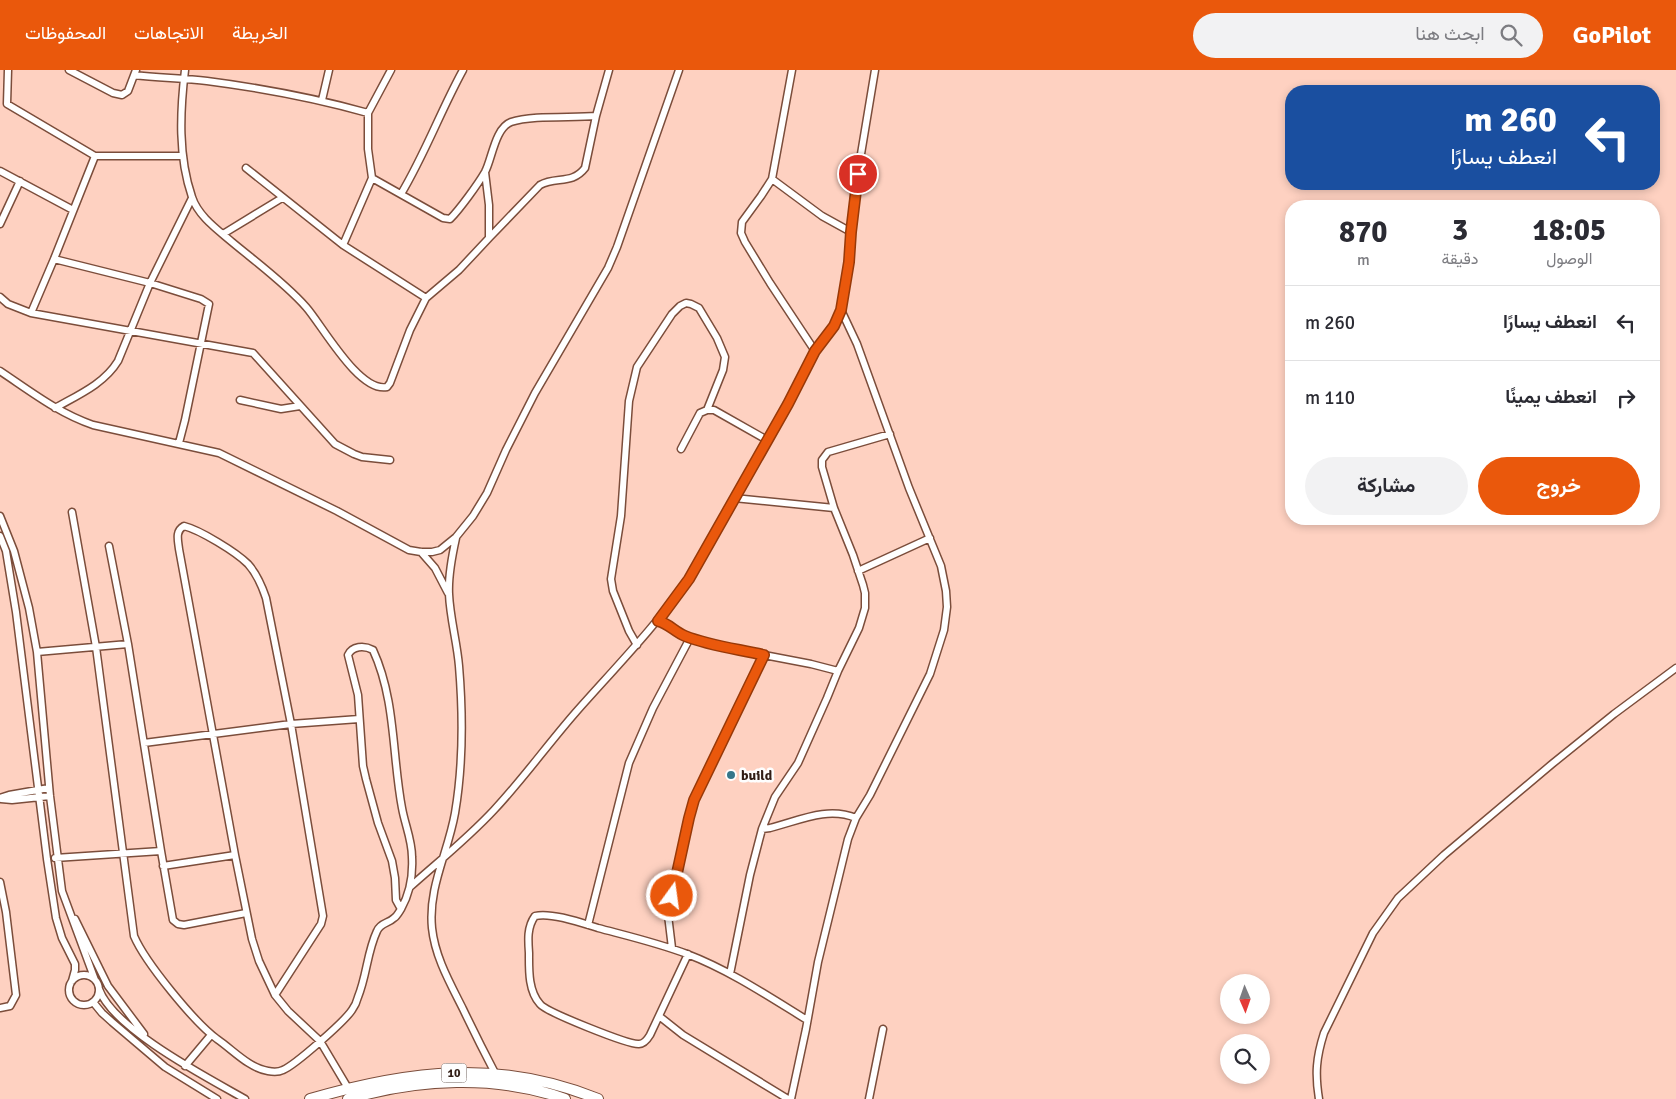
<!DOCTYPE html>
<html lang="ar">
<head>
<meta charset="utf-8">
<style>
  body { margin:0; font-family:Signika,Vazirmatn,sans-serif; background:#f2f2f3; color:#2b2b33; direction:rtl; height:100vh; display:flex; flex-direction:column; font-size:19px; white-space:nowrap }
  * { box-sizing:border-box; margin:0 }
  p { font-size:16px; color:#7c7c81 }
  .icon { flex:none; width:28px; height:28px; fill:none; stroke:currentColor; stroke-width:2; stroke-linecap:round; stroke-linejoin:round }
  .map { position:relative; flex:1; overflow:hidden; direction:ltr }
  .side { position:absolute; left:1285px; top:130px; width:375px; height:325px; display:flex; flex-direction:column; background:#fff; border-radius:20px; box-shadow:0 2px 8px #0003; direction:rtl }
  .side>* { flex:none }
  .guide { position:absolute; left:1285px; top:15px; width:375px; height:105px; border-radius:20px; box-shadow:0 2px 8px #0003; direction:rtl; background:#1a4fa0; color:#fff; overflow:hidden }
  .needle { width:32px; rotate:178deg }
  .controls { position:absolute; left:1220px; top:904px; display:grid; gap:10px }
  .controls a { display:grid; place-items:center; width:50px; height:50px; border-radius:50%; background:#fff; box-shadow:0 2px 8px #0003; font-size:25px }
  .pin { position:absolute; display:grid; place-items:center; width:42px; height:42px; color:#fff; margin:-21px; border:2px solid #fff; border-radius:50%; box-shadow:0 1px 5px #0007 }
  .me { position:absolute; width:55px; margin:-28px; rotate:14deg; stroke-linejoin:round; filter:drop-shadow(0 0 4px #0008) }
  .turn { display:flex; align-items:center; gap:18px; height:105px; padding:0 20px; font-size:22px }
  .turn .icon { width:65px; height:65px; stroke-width:2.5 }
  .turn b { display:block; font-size:35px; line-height:42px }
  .eta { display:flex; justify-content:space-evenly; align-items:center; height:85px; text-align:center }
  .eta b { font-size:30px; font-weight:700; line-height:35px }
  .cta { display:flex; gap:10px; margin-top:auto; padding:10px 20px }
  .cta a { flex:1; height:58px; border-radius:30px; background:#ea580c; color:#fff; font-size:20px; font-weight:700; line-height:58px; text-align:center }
  .cta a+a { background:#f2f2f3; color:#2b2b33 }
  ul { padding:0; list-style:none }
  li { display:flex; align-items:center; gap:15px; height:75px; padding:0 20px; border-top:1px solid #e1e1e2 }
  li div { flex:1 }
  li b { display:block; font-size:19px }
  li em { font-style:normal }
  header { display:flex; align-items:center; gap:30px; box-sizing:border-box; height:70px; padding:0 25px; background:#ea580c; color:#fff }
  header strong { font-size:24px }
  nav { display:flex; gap:28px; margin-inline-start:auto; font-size:18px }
  .search { width:350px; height:45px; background:#f2f2f3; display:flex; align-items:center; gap:12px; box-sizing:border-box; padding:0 18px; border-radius:28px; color:#7c7c81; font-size:19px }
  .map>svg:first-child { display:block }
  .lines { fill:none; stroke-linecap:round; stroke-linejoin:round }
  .minor-casing { stroke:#7b4d3b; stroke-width:9 }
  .highway-casing { stroke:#7b4d3b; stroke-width:12 }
  .minor { stroke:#fff; stroke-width:6 }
  .highway { stroke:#fff; stroke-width:10 }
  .route-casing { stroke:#983908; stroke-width:12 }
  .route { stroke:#ea580c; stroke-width:9 }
  .poi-dot { fill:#36768a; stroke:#fefefe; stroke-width:2 }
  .labels { text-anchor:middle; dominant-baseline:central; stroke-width:5; stroke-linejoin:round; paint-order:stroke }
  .shield { fill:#fefefe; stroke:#6e605b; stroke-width:1 }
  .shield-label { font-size:12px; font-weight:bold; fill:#311d15 }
  .poi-label { font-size:14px; font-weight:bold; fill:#311d15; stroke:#fefefe; text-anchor:start }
</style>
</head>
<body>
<header>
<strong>GoPilot</strong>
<div class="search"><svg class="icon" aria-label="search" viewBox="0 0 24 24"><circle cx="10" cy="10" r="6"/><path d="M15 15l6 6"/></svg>ابحث هنا</div>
<nav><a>الخريطة</a><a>الاتجاهات</a><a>المحفوظات</a></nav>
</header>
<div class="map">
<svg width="1676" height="1029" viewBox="0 0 1676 1029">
  <rect width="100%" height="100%" fill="#fed1c1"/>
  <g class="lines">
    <defs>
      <path id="minor" d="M 8,0 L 7,34 L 95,86 L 182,86
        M 69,0 L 113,23 L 122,25 L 128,21 L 136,0
        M 185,0 C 180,42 178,86 192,127 C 198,146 218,160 232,172 C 256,192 286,214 306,237 C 322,255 359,323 387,317 L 390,313 L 410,260 L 426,228 L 459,200 L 489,168 L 489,135 L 485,102
        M 792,0 L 772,109 L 761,126 L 742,152 L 741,163 L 745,172 L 770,213 L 815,281
        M 134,5 C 158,8 183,8 207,11 C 261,18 315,28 368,43
        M 322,30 L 329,0
        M 246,98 L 343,175 L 426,228
        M 0,101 L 73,140
        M 372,108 L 443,148 L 450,149 C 460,139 478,114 485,102 C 492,89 495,58 511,52 C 532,45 572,48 596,46 L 609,0
        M 772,109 L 822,146 L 851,162
        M 401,124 C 425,84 441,40 463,0
        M 0,154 L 20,111
        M 223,164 L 282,128
        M 489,168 L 540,115 C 556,106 572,115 585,98 L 596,46
        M 343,175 L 372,108 L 368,79 L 368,43 L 391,0
        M 54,189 L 150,213 L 201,229 L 209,234 L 185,350 L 179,373
        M 0,227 L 8,234 L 31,243 L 253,283 L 335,374 L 354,384 L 362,387 L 390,390
        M 31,243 L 54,189 L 95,86
        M 0,301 C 30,321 58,343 93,355 L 219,383 L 337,441 L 409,480 L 421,482 L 432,482 L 440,480 L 456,467 L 473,446 L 487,423 L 506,380 L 535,323 L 608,198 L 617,177 L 679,0
        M 240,330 L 281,339 L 300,336
        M 55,338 C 78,325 104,314 118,291 L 150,213 L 192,128
        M 681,379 L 700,343 L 707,340 L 714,340 L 767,370
        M 734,428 L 834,438
        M 72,442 L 96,577 L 134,866 C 145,892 194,952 217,969 C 233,980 249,998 268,1001 C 273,1002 279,1002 283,1000 C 295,995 344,952 352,940 C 355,936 357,931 358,927 C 367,905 367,882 377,861 C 381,852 388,854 394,848 C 397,846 399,842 401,839 L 396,830 L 395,808 L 392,791 L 378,753 L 366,709 L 363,696 L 358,625 L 348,585 C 352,576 364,575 373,580 C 396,630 392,686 402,738 C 405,755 412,770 412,787 C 413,805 410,823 401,839
        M 0,446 L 14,481 L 29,538 L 37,582 L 50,726 L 62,821 L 95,910
        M 0,466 L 6,481 L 16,542 L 47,789 L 56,848 L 62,868 L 75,894 L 75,900 L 72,911
        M 456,468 C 452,486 448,505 449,524 C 450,548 457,572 459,596 C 463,644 463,696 455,743 C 448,783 428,817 432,858 C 435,887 450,913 463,939 C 473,960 484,982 495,1003
        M 109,476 L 128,574 L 161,781 L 173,850 L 178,854 L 184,855 L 246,843
        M 421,482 L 435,498 L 448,523
        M 858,501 L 930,468
        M 658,551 C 668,553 675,562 685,566 C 710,575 738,579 764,585
        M 637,575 L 629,561 L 613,521 L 611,509 L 621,446 L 629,331 L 637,297 L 672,244 L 680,236 L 686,233 L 691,234 L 699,238 L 717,268 L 725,287 L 723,300 L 707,340
        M 37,582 L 128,574
        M 144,673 L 291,654 L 359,649
        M 0,728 L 9,725 L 49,718
        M 1,729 L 12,730 L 50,726
        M 762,759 L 770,758 C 798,751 827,736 856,748
        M 55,788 L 161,781
        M 163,796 L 235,785
        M 0,812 L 6,842 L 16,925 L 10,936 L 0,938
        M 410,817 C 438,792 468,768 494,740 C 523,709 548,674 576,642 C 615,598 655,557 689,509 L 788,334 L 815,281 L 834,256 L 841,240 L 849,192 L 855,120 L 875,0
        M 75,849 L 108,916 L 144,964
        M 588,855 L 629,693 L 653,638 L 690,568
        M 672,878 L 668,845 L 689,748 L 694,730 L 764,585 L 811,594 L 838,601
        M 688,884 L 650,965 C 647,970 644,974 639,974 C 629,975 546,942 540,934 C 528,921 529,899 529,883 C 528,870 527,857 535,846 C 551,842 582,853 598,858 C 628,866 658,873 687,884 C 729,900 768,926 807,950
        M 730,904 L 750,805 L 762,759 L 775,727 L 798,693 L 827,628 L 838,601 L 859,558 L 865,538 L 865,523 L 863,515 L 853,485 L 834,438 L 822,397 L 822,390 L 828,382 L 890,364
        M69 920a15 15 0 1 1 30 0a15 15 0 1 1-30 0Z
        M 99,919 C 113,959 208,1008 245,1029
        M 275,925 L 321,854 L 323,846 L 291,654 L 266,528 C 262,516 257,504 248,494 C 236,482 200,460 184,456 C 175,461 178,470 179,479 L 235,785 L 252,869 L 259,891 L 275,925 L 288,941 L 320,971 L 348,1018
        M 93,932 L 102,943 L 112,952 L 165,997 L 217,1029
        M 659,946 L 683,965 L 788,1029
        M 185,996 L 211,965
        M 791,1029 L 806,959 L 818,892 L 848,769 L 856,748 L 870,725 L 930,604 L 944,560 L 947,537 L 946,521 L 941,496 L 909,418 L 857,274 L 841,240
        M 869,1029 L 883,959
        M 1319,1029 C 1315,1004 1316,988 1324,963 L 1373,863 L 1398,828 L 1444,785 L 1552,694 L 1614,644 L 1676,598"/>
      <path id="highway" d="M 310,1029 C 409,1000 500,989 598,1029
        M 348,1029 C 417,1009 496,1004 565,1029"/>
    </defs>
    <use href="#minor" class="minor-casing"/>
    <use href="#highway" class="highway-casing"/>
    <use href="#minor" class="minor"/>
    <use href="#highway" class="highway"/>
  </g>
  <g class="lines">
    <defs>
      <path id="route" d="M 672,826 L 689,748 L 694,730 L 764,585 C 738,579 710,576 685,566 C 675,562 668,553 658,551 L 689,509 L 788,334 L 815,281 L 834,256 L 841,240 L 849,192 L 851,162 L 858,104"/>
    </defs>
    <use href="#route" class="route-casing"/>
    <use href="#route" class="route"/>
  </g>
  <circle class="poi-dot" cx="731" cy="705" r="5"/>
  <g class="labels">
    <rect class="shield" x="441.5" y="993.5" width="25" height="19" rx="4"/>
    <g class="shield-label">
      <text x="454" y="1003">10</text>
    </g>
    <g class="poi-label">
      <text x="741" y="705">build</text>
    </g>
  </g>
</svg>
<div class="controls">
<a><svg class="needle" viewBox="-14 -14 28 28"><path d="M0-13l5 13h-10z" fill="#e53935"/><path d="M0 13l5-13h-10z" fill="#7c7c81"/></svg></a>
<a><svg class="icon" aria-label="search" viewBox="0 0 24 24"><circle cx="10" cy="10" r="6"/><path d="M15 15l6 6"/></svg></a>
</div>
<div class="pin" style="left:858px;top:104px;background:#d93025"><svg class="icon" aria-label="arrive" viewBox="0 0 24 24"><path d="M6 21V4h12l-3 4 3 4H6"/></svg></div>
<svg class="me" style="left:672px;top:826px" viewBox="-20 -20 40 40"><circle r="17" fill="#ea580c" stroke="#fff" stroke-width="3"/><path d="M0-11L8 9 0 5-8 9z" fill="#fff"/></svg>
<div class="guide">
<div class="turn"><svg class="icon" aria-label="left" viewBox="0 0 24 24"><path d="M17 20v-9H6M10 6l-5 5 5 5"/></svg><div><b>260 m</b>انعطف يسارًا</div></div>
</div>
<section class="side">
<div class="eta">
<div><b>18:05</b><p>الوصول</p></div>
<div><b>3</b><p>دقيقة</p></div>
<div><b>870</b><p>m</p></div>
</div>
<ul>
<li><svg class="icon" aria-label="left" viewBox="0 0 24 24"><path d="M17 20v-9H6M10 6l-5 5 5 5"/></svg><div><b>انعطف يسارًا</b></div><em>260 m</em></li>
<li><svg class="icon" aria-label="right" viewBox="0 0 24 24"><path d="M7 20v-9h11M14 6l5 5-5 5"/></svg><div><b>انعطف يمينًا</b></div><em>110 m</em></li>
</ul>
<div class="cta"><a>خروج</a><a>مشاركة</a></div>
</section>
</div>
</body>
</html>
